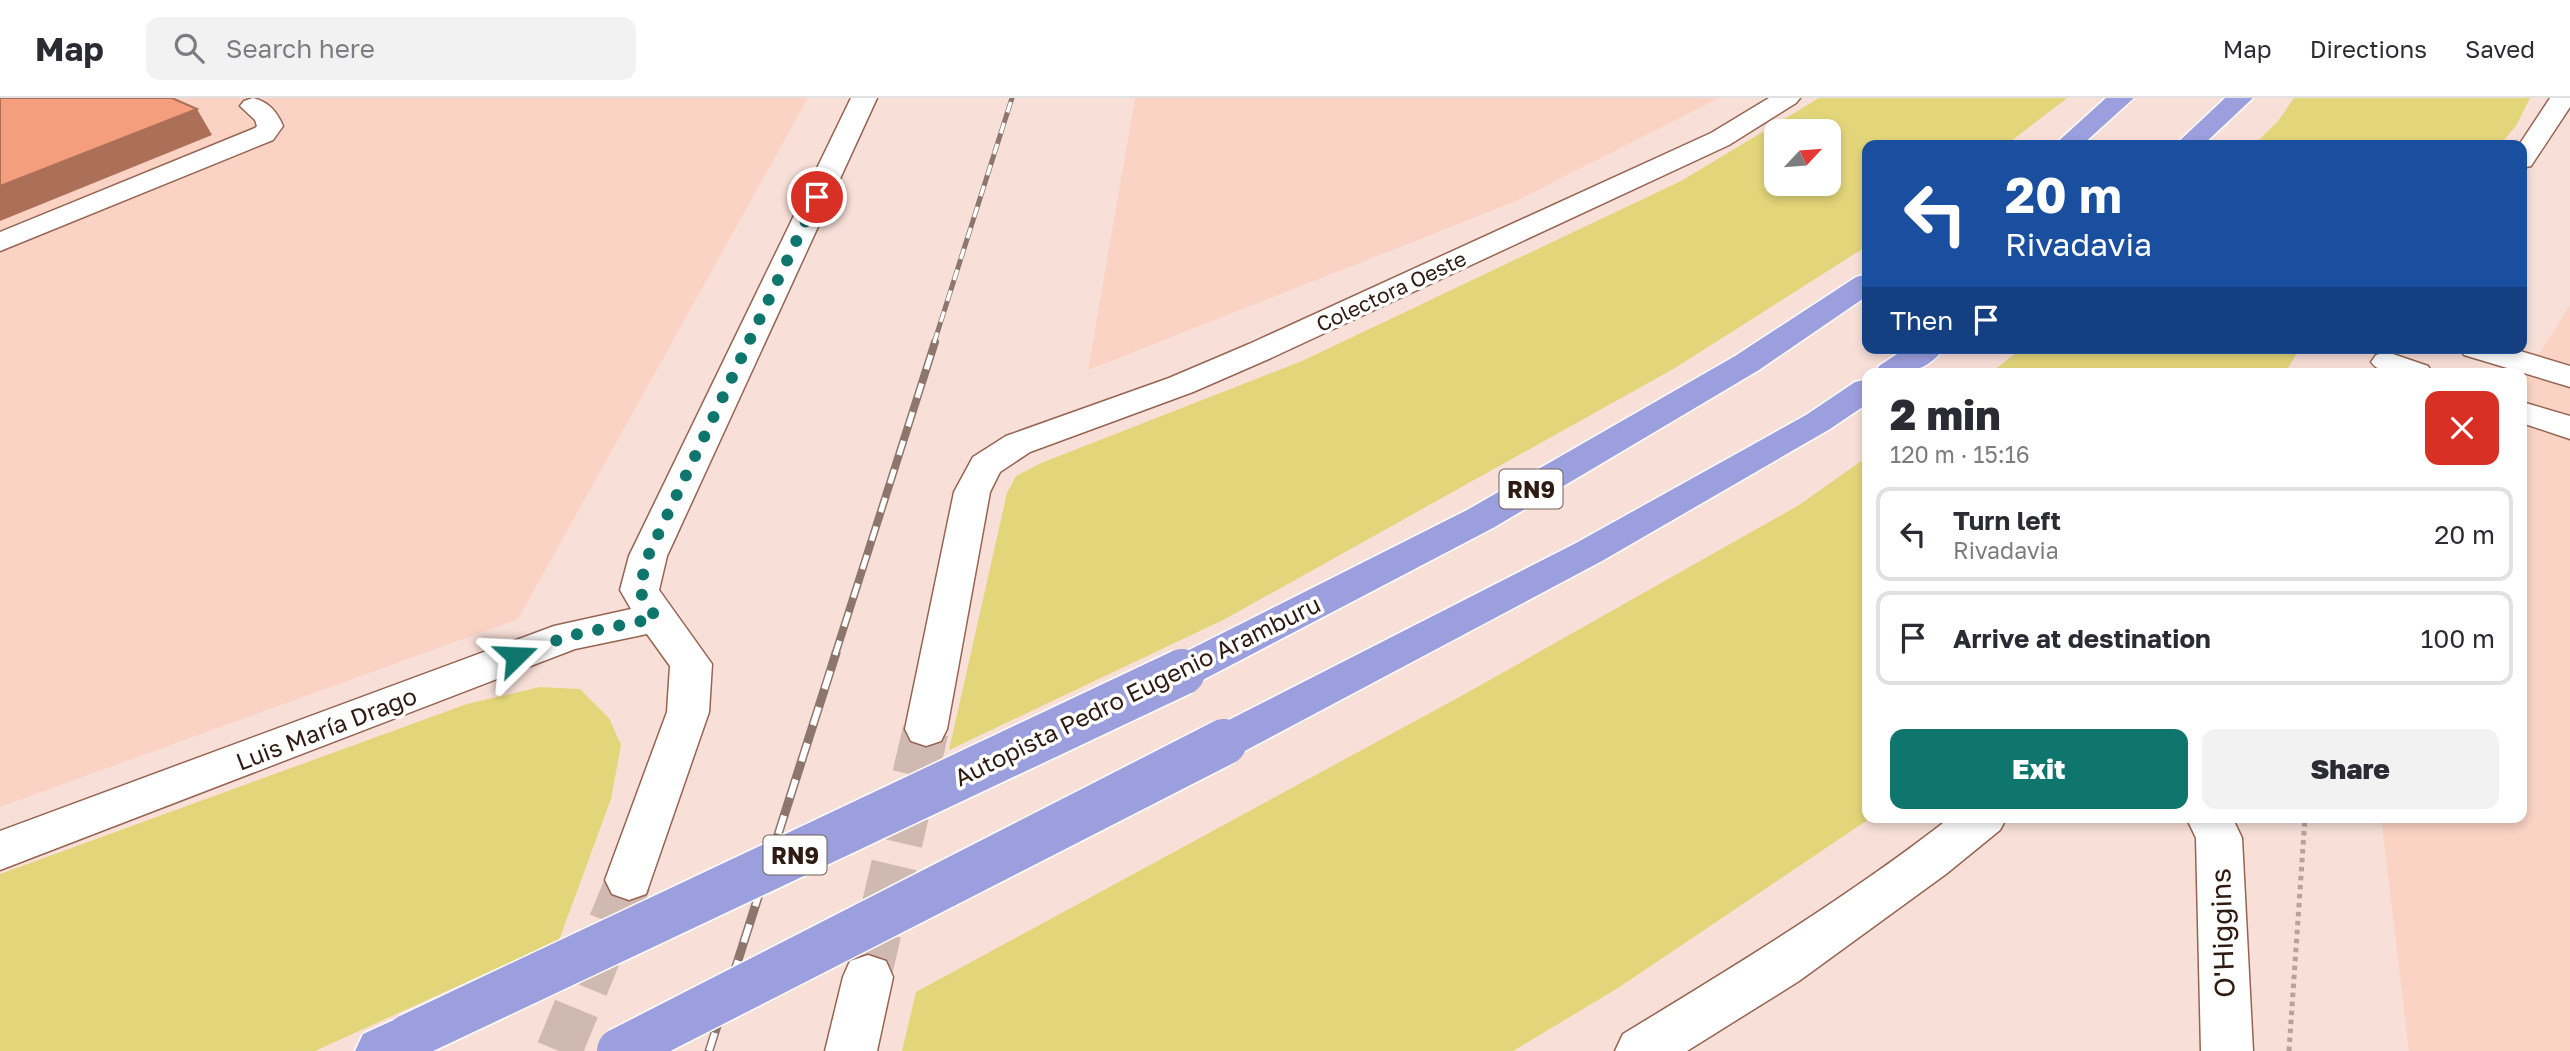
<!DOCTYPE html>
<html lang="en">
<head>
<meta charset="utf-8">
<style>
  body { margin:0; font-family:"Golos Text",sans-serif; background:#f2f2f3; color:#2b2b33; height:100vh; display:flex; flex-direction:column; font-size:26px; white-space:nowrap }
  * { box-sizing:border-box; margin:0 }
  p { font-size:23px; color:#7c7c81 }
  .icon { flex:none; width:38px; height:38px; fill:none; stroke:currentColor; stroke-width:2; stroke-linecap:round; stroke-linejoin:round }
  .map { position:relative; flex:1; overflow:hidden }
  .side { position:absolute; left:1862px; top:270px; width:665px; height:455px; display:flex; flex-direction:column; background:#fff; border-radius:14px; box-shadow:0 4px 10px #0003 }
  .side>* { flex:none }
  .banner { position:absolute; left:1862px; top:42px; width:665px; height:214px; border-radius:14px; box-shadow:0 4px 10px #0003; background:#1a4fa0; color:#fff; overflow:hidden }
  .needle { width:46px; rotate:64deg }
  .fabs { position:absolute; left:1764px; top:21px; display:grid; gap:14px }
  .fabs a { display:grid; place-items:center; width:77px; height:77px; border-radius:14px; background:#fff; box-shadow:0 4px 10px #0003; font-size:35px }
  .pin { position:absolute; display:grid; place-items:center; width:60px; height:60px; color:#fff; margin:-30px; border:4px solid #fff; border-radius:50%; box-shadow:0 2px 7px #0007 }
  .me { position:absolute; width:77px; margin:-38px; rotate:69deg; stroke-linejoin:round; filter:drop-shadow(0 0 5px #0008) }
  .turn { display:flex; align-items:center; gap:24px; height:147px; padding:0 28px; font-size:32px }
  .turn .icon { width:91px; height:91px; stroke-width:2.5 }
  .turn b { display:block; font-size:49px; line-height:60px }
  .then { display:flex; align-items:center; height:66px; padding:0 28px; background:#0003; gap:14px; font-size:26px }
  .round { display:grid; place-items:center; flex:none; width:74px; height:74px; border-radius:14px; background:#f2f2f3 }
  .headline { display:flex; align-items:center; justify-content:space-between; height:119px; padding:0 28px }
  h1 { font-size:42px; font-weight:800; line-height:52px }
  .primary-button { display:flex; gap:14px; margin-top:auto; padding:14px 28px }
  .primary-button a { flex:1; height:80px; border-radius:14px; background:#0f766e; color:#fff; font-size:28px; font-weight:800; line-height:80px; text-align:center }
  .primary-button a+a { background:#f2f2f3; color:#2b2b33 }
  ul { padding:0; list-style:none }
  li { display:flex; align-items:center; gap:21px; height:94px; margin:0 14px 10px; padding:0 14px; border:4px solid #e1e1e2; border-radius:14px }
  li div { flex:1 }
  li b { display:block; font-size:26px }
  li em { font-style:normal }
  header { display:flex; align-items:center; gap:42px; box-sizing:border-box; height:98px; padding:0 35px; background:#fff; border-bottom:2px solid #e1e1e2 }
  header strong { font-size:33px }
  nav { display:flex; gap:38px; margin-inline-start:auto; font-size:24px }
  .search { width:490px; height:63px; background:#f2f2f3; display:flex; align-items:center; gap:18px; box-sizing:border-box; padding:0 24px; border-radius:14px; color:#7c7c81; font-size:26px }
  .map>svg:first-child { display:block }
  .built { fill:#fad3c4 }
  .green { fill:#e3d67a; fill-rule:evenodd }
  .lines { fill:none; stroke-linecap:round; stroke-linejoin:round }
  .minor-tunnel { stroke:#d0b9b1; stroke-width:46; stroke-dasharray:46 23; stroke-linecap:butt }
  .minor-casing { stroke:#966451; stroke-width:3 }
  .highway-casing { stroke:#fff; stroke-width:3 }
  .path { stroke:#b8a29a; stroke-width:5; stroke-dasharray:4.5 4.5; stroke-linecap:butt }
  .minor { fill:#fff; fill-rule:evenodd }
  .highway { fill:#9c9fde; fill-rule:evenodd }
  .rail-far2-casing { stroke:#8c766e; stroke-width:5 }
  .rail-far1-casing { stroke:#8c766e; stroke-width:8 }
  .rail-casing { stroke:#8c766e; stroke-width:9 }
  .rail-far2 { stroke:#fff; stroke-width:3.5; stroke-dasharray:11; stroke-linecap:butt }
  .rail-far1 { stroke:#fff; stroke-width:5; stroke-dasharray:15; stroke-linecap:butt }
  .rail { stroke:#fff; stroke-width:6; stroke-dasharray:19; stroke-linecap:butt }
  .highway-bridge-casing { stroke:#fff; stroke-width:49; stroke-linecap:butt }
  .highway-bridge { stroke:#9c9fde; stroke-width:46 }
  .shaded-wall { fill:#ac6f58 }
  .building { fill:#f59e7e; stroke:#ac6f58; stroke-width:2 }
  .route { stroke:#0f766e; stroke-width:12; stroke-dasharray:0 21.6 }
  .labels { text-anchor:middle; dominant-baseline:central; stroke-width:7; stroke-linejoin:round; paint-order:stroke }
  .far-street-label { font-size:21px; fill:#2f1b13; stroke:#fff }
  .shield { fill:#fff; stroke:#6d5f5a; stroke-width:2 }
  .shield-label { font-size:23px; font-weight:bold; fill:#2f1b13 }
  .street-label { font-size:24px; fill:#2f1b13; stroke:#fff }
  .near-street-label { font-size:28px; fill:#2f1b13; stroke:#fff }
</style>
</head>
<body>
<header>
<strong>Map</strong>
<div class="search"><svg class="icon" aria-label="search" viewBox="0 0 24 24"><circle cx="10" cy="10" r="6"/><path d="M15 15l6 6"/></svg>Search here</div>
<nav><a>Map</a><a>Directions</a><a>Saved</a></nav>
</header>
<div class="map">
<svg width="2570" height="953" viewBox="0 0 2570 953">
  <rect width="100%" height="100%" fill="#f8e0d8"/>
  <path class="built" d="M 0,0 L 808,0 L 518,521 L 0,709 Z
    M 1135,0 L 1719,0 L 1514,104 L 1088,272 Z
    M 2570,207 L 2570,953 L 2409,953 L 2381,719 L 2522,719 L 2522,283 Z"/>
  <path class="green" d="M 1819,0 L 2067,0 L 2006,47 L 1867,47 L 1867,148 L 1675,270 L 1225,521 L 949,652 L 1007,395 L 1016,378 L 1041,365 L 1302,263 L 1681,83 ZM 1829,33 L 1829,86 L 1776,86 L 1776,33 Z
    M 2294,0 L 2530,0 L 2516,28 L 2500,47 L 2254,47 L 2278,23 Z
    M 2023,250 L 2300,250 L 2285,275 L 1990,275 Z
    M 1867,359 L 1867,719 L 1872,719 L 1618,890 L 1513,953 L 902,953 L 916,894 L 1463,597 L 1799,407 Z
    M 540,589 L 580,591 L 609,620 L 621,647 L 611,701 L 559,842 L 315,953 L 0,953 L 0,776 L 467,606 Z"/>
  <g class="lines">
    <path class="minor-tunnel" d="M 868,879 L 926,631
      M 559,953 L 629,782"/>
    <defs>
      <path id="minor" d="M 253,0 C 269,4 277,14 283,28 L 273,42 L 0,153 L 0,134 L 255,30 L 257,28 L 255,22 L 240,8 L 244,3 Z
        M 851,0 L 877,0 L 667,458 L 659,492 L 712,566 L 709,614 L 646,796 L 629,802 L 612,796 L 605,782 L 667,614 L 670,568 L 647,536 L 575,551 L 0,772 L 0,733 L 554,528 L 631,511 L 620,492 L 629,458 Z
        M 1769,0 L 1800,0 L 1796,5 L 1729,47 L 1271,260 L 1193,294 L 1030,354 L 1000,374 L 990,394 L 947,631 L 941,643 L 926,648 L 911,643 L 905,631 L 954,394 L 973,359 L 1006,338 L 1169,280 L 1249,246 L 1711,35 Z
        M 2550,0 L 2570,0 L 2570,9 L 2531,68 L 2522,70 L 2522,47 L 2519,47 Z
        M 2459,250 L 2510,250 L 2570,268 L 2570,289 L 2464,257 Z
        M 2387,254 L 2428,268 L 2432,275 C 2413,275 2383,281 2371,264 L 2376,257 Z
        M 2522,304 L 2570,318 L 2570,341 L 2522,325 Z
        M 1951,719 L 2007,719 L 2000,732 L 1946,776 L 1799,883 L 1687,953 L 1615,953 L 1623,936 C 1735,868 1847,800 1951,719 Z
        M 2186,719 L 2232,719 L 2242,740 L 2253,953 L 2201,953 L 2196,740 Z
        M 868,857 L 886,863 L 893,879 L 877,953 L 825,953 L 843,879 L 850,863 Z"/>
      <path id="highway" d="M 2106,0 L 2134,0 L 2082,47 L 2054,47 Z
        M 2225,0 L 2253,0 L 2203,47 L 2175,47 Z
        M 1867,176 L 1867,198 L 1759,272 L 1493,430 L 1197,585 L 1182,589 L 1167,585 L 1161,574 L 1167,563 L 1467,412 L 1735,258 L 1856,179 Z
        M 1906,250 L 1944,250 C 1926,276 1903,275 1875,275 L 1879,268 Z
        M 1867,281 L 1867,306 L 1830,331 L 1602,463 L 1239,656 L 1224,661 L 1209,656 L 1202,644 L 1209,632 L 1576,445 L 1806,317 L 1855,284 Z
        M 409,915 L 427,922 L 435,939 L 429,953 L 355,953 L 363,936 Z"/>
    </defs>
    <use href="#minor" class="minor-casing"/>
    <use href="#highway" class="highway-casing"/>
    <path class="path" d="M 2289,953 L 2305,719"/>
    <use href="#minor" class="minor"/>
    <use href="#highway" class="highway"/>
    <defs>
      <path id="rail-far2" d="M 934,245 L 1012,0"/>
      <path id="rail-far1" d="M 835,557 L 935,244"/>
      <path id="rail" d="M 709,953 L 836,555"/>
    </defs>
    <use href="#rail-far2" class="rail-far2-casing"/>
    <use href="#rail-far1" class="rail-far1-casing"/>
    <use href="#rail" class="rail-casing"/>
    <use href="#rail-far2" class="rail-far2"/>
    <use href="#rail-far1" class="rail-far1"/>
    <use href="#rail" class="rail"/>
    <defs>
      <path id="highway-bridge" d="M 409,939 L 1182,574
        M 620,953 L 1224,644"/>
    </defs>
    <use href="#highway-bridge" class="highway-bridge-casing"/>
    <use href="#highway-bridge" class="highway-bridge"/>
  </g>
  <path class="shaded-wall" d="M 197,11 L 212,37 L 0,123 L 0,88 Z"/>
  <path class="building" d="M 0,0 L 172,0 L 197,11 L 0,88 Z"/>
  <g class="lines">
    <path class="route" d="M 516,558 L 568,538 L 656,520 L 639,492 L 648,458 L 817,99"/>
  </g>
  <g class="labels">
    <g class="far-street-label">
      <text transform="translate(1391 193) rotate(-25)">Colectora Oeste</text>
    </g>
    <g class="shield">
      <rect x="1499.5" y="371.5" width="63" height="39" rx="5"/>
      <rect x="763.5" y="737.5" width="63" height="39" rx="5"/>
    </g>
    <g class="shield-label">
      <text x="1531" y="391">RN9</text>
      <text x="795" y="757">RN9</text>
    </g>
    <g class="street-label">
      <text transform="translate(1137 592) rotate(-26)">Autopista Pedro Eugenio Aramburu</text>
      <text transform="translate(326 630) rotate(-21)">Luis María Drago</text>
    </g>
    <g class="near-street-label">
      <text transform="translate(2222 835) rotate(-92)">O'Higgins</text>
    </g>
  </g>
</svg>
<div class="fabs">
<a><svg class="needle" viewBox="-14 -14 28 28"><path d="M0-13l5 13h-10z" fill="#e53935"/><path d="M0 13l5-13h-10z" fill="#7c7c81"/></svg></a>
</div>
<div class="pin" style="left:817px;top:99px;background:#d93025"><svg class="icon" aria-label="arrive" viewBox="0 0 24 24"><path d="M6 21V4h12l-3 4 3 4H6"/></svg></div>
<svg class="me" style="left:516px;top:558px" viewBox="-20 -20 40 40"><path d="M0-17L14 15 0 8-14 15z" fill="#0f766e" stroke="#fff" stroke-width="4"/></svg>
<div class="banner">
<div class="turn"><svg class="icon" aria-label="left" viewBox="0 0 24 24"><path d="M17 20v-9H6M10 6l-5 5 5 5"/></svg><div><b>20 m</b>Rivadavia</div></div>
<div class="then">Then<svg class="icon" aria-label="arrive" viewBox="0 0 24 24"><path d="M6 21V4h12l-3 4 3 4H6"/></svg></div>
</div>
<section class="side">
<div class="headline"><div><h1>2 min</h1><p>120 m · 15:16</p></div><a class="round" style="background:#d93025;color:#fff"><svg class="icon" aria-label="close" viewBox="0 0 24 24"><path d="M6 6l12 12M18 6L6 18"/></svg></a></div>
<ul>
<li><svg class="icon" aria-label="left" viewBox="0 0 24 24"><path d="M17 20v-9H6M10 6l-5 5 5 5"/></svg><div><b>Turn left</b><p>Rivadavia</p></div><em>20 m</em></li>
<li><svg class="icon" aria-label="arrive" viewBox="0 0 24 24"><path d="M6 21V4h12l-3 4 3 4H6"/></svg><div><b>Arrive at destination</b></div><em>100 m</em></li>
</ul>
<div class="primary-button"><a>Exit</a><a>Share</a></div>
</section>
</div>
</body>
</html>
